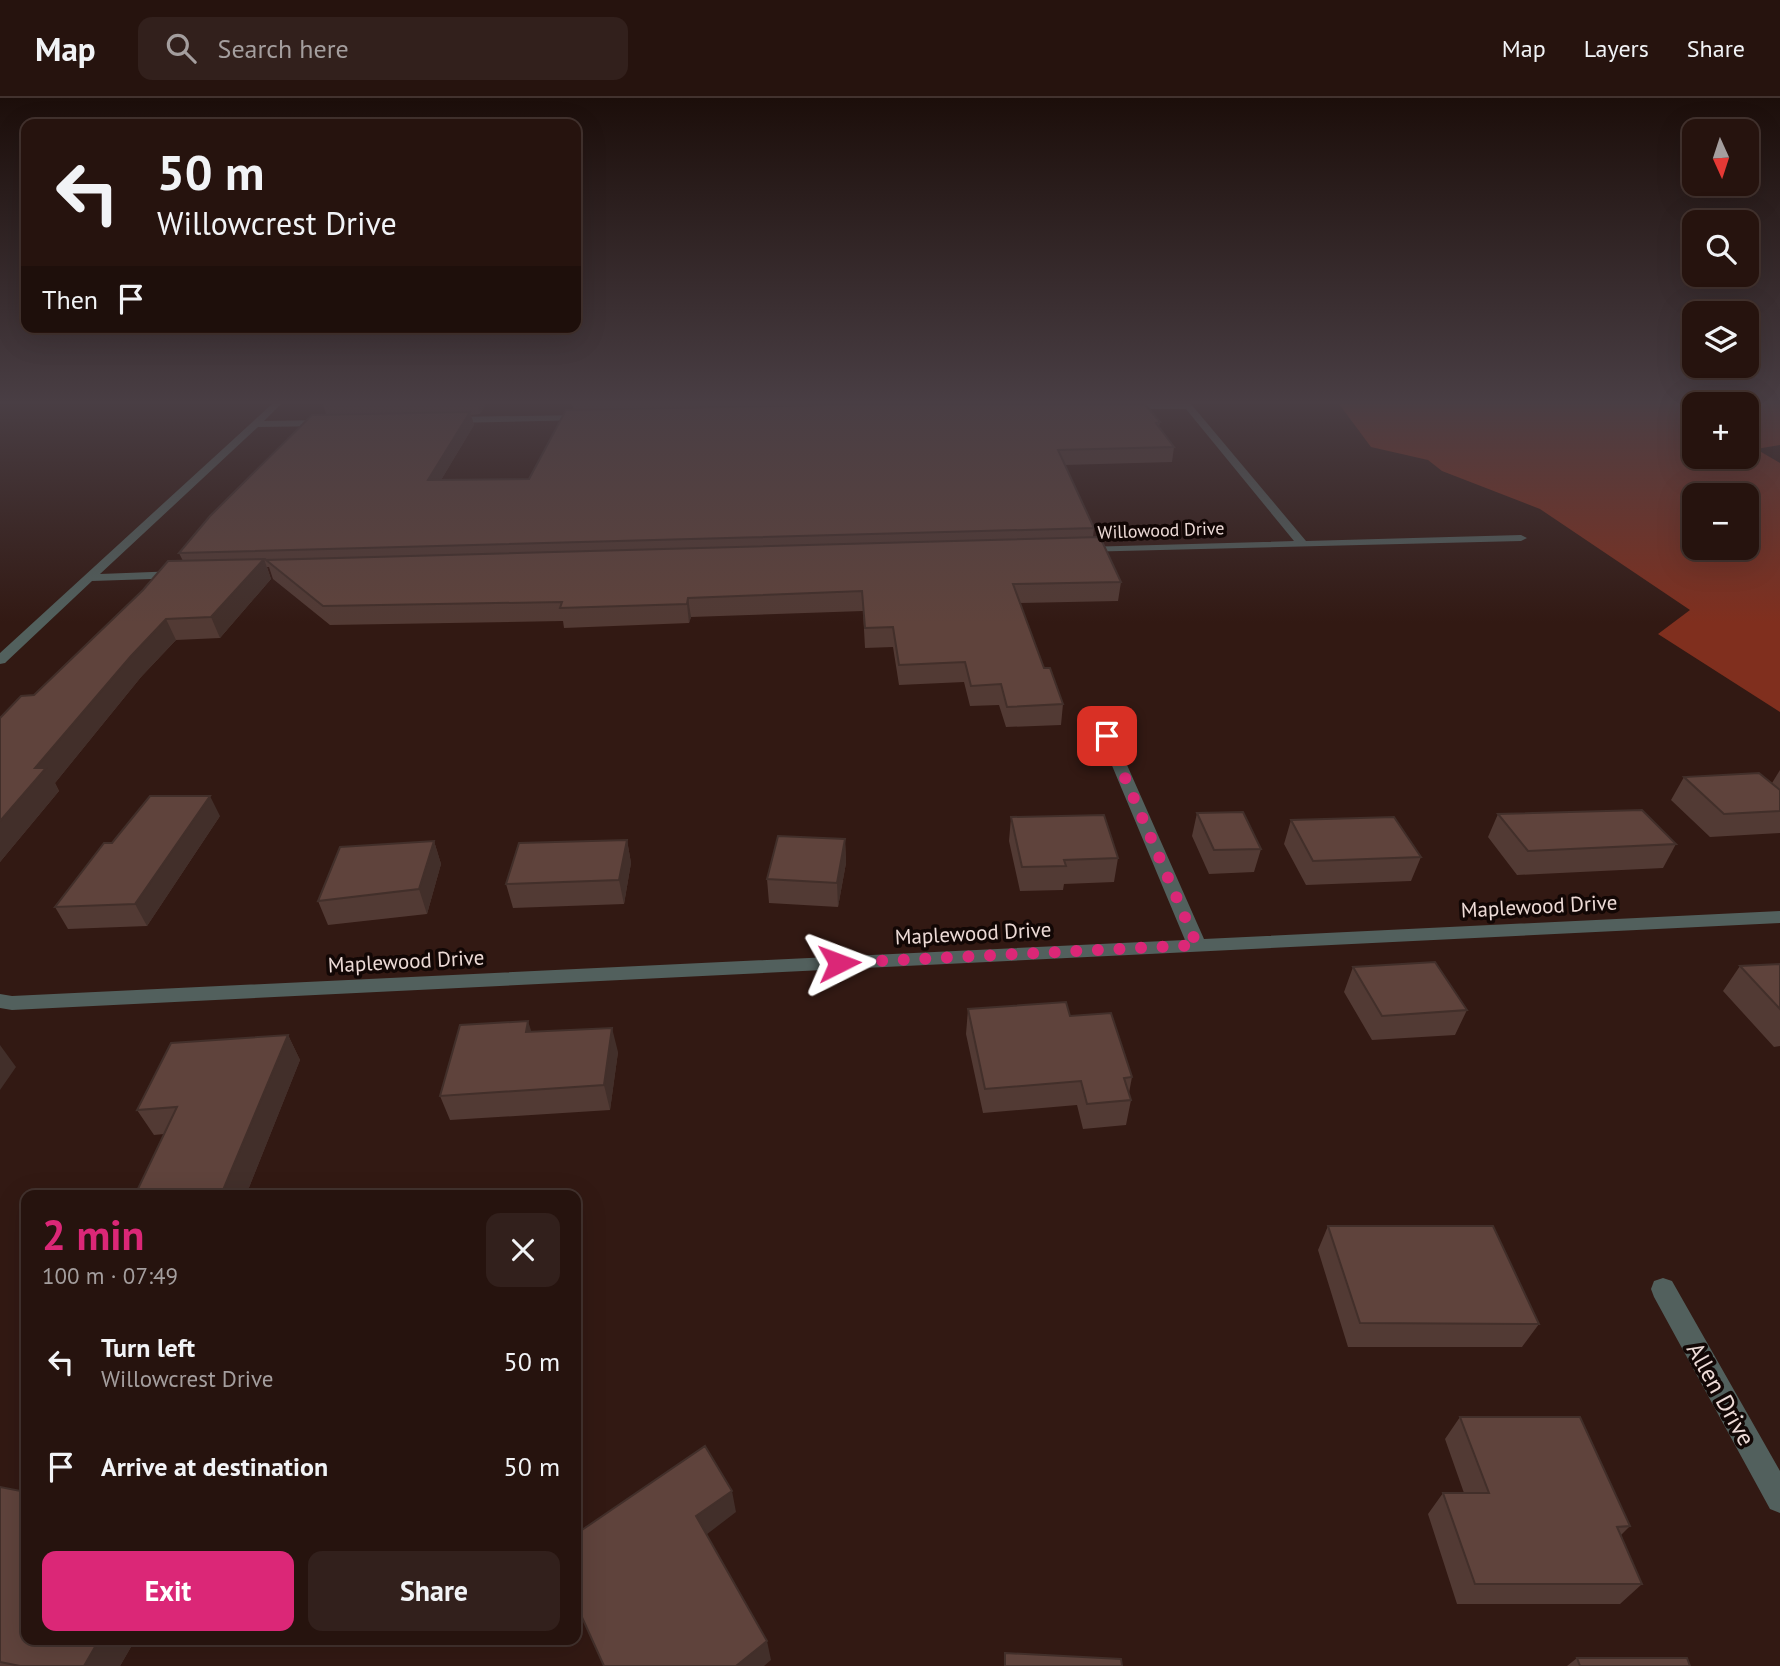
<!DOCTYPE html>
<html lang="en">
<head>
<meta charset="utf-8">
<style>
  body { margin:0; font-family:"PT Sans",sans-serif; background:#32201c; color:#f1f3f6; height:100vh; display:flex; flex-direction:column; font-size:26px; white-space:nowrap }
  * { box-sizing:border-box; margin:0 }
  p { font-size:23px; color:#a49e9e }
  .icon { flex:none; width:38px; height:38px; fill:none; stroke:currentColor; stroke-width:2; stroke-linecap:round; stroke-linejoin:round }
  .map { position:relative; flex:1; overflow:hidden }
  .drawer { position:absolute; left:21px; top:1092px; width:560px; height:455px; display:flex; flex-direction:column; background:#26130e; border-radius:14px; box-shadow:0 7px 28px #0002,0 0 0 2px #42322e }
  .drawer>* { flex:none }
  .guide { position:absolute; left:21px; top:21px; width:560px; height:214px; border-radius:14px; box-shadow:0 7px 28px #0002,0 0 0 2px #42322e; background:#26130e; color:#f1f3f6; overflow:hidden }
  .needle { width:46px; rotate:177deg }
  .fabs { position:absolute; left:1682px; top:21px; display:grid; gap:14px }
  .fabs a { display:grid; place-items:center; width:77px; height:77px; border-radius:14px; background:#26130e; box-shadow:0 7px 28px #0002,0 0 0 2px #42322e; font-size:35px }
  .pin { position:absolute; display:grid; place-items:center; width:60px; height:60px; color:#fff; margin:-30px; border-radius:14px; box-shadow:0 4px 10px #0006 }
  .me { position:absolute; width:77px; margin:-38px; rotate:87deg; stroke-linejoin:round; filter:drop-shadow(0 0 5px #0008) }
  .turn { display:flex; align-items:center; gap:24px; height:147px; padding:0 21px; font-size:32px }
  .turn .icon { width:91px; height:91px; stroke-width:2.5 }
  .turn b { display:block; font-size:49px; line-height:60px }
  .then { display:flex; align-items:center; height:66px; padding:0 21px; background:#0003; gap:14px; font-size:26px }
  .round { display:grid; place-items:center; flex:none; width:74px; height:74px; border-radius:14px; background:#32201c }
  .overview { display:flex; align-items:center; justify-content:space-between; height:119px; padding:0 21px }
  h1 { font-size:42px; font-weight:700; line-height:52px; color:#db2777 }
  .button { display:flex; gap:14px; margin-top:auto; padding:14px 21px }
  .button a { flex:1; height:80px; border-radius:14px; background:#db2777; color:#fff; font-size:28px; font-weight:700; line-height:80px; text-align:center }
  .button a+a { background:#32201c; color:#f1f3f6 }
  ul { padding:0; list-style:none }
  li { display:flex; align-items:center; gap:21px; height:105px; padding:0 21px }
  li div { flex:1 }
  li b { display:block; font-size:26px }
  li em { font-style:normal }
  header { display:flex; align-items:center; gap:42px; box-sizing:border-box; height:98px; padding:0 35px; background:#26130e; border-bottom:2px solid #42322e }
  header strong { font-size:33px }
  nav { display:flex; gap:38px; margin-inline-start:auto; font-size:24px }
  .search { width:490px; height:63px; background:#32201c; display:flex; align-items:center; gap:18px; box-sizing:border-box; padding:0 24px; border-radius:14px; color:#a49e9e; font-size:26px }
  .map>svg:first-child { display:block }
  .forest { fill:#802f1e; fill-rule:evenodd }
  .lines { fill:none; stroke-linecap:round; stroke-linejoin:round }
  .street { fill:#52605d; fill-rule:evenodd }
  .wall { fill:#523a34 }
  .shaded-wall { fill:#422f2a }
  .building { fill:#5f433c; stroke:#422f2a; stroke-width:2 }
  .route { stroke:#db2777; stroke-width:12; stroke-dasharray:0 21.6 }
  .labels { text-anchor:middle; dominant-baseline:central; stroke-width:7; stroke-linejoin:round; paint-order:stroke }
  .far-street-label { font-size:18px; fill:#eddbd7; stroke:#120705 }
  .street-label { font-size:21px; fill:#eddbd7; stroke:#120705 }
  .near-street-label { font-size:24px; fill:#eddbd7; stroke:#120705 }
</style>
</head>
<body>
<header>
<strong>Map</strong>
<div class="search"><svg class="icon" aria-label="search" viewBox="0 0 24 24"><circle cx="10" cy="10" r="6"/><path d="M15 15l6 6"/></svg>Search here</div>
<nav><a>Map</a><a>Layers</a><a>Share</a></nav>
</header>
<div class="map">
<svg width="1780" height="1568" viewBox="0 0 1780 1568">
  <rect width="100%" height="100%" fill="#321913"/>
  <path class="forest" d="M 1339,306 L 1780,306 L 1780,347 L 1756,351 L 1780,365 L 1780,614 L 1658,536 L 1690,512 L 1540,411 L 1442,373 L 1428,362 L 1371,349 ZM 1694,306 L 1746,306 L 1746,359 L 1694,359 ZM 1694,397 L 1746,397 L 1746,450 L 1694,450 Z"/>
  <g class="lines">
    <path class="street" d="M 272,306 L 281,306 L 264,323 L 327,322 L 332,325 L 327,328 L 258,329 L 100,476 L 178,473 L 182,474 L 182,480 L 92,483 L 5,565 L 0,566 L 0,555 Z
      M 1125,306 L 1191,306 L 1306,443 L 1521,437 L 1527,440 L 1521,443 L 1080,454 L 1078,452 L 1084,449 L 1294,443 L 1186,311 L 1122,311 L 1122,307 Z
      M 583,317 L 588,320 L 586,322 L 450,325 L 445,322 L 450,319 Z
      M 1097,611 L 1104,615 L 1204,841 L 1780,813 L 1780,825 L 12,912 L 0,910 L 0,896 L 12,898 L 1185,842 L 1090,615 Z
      M 1663,1180 L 1672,1183 L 1780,1373 L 1780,1415 L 1770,1411 L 1654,1199 L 1651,1191 L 1654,1183 Z"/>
  </g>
  <path class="wall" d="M 323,306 L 486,306 L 480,316 L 471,317 L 474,327 L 441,382 L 529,381 L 574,312 L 572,306 L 1145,306 L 1160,324 L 1159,329 L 1174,349 L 1172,364 L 1064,367 L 1094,430 L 1093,439 L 1121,484 L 1118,503 L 1020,505 L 1044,570 L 1063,606 L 1061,627 L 1006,629 L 999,607 L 970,608 L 964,584 L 899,587 L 893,549 L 865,550 L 863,513 L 691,519 L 689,525 L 564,530 L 563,523 L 330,527 L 273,481 L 269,469 L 267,469 L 271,481 L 220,540 L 176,542 L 141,579 L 55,685 L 59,693 L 0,764 L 0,620 L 34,597 L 183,463 L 179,455 L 326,316 Z
    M 1780,672 L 1780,735 L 1710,739 L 1671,702 L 1684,679 L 1772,685 Z
    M 1197,715 L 1261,751 L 1254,774 L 1209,776 L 1192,738 Z
    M 1498,716 L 1676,746 L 1663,770 L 1517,777 L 1488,739 Z
    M 220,718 L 147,828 L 68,831 L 55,809 Z
    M 1011,719 L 1118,760 L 1114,784 L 1064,786 L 1063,792 L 1020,793 L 1009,743 Z
    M 1291,722 L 1421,759 L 1411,783 L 1306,787 L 1284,746 Z
    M 845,741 L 846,765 L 838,809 L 769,805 L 767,781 Z
    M 627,742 L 631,765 L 624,806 L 513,810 L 506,786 Z
    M 434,743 L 441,766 L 427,816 L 328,827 L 318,803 Z
    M 1780,866 L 1780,948 L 1774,949 L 1723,893 L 1740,868 Z
    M 1353,869 L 1467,912 L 1455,937 L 1372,942 L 1344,894 Z
    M 968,911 L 1070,918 L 1132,979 L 1129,995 L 1131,1002 L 1126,1027 L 1083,1031 L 1077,1007 L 983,1015 L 966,936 Z
    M 532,934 L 618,954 L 610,1012 L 450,1022 L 440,998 Z
    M 288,937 L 300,962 L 246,1097 L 135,1097 L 164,1036 L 154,1037 L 137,1012 Z
    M 1328,1128 L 1539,1226 L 1522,1249 L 1348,1249 L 1318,1152 Z
    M 1460,1319 L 1630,1428 L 1621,1437 L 1642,1486 L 1620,1506 L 1457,1506 L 1428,1416 L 1443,1395 L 1464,1395 L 1445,1341 Z
    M 0,1389 L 26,1542 L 135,1542 L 120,1568 L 0,1568 Z
    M 1577,1560 L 1690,1568 L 1567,1568 Z"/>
  <path class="shaded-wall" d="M 478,306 L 486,306 L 480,316 Z
    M 470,314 L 474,327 L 432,397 L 428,382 Z
    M 264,461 L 271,481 L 220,540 L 211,519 Z
    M 688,500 L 691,519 L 689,525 L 687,506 Z
    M 166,521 L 176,542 L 141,579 L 55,685 L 59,693 L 0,764 L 0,723 L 35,670 L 131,558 Z
    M 210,698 L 220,718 L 147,828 L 135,806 Z
    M 845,741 L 846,765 L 838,809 L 837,785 Z
    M 627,742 L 631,765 L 624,806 L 619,782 Z
    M 434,743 L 441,766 L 427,816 L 419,791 Z
    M 528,923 L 536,948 L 526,934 Z
    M 612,930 L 618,954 L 610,1012 L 604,987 Z
    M 288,937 L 300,962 L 246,1097 L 221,1097 Z
    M 0,947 L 16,969 L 0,992 Z
    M 732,1393 L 736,1414 L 702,1440 L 696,1418 Z
    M 99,1542 L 135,1542 L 120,1568 L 84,1568 Z
    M 767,1543 L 771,1562 L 764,1568 L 736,1568 Z"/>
  <path class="building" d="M 884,306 L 1145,306 L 1160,324 L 1156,325 L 1174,349 L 1058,352 L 1094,430 L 179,455 L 210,418 L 312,317 L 470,314 L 428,382 L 529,381 L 566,312 Z
    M 1100,439 L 1121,484 L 1013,486 L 1044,570 L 1050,570 L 1063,606 L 1007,609 L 1001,586 L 971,588 L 965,564 L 899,567 L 893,529 L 865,530 L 862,493 L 688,500 L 687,506 L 560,510 L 562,504 L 323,508 L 266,462 Z
    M 264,461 L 211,519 L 166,521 L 131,558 L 35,670 L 46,670 L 0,723 L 0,620 L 21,598 L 34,597 L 143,492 L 168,463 Z
    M 1759,675 L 1780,692 L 1780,713 L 1724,716 L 1684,679 Z
    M 150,698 L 210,698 L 135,806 L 55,809 L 104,745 L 112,745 Z
    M 1642,712 L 1676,746 L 1528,753 L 1498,716 Z
    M 1243,714 L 1261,751 L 1214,752 L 1197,715 Z
    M 1104,717 L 1118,760 L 1064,762 L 1066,768 L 1022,769 L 1011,719 Z
    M 1394,719 L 1421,759 L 1313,763 L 1291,722 Z
    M 778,738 L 845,741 L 837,785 L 767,781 Z
    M 627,742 L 619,782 L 506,786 L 519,745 Z
    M 434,743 L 419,791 L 318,803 L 340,749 Z
    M 1435,864 L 1467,912 L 1382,918 L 1353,869 Z
    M 1780,866 L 1780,911 L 1740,868 Z
    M 1066,904 L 1070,918 L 1111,915 L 1132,979 L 1124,980 L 1131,1002 L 1087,1006 L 1081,983 L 985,991 L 968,911 Z
    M 528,923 L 526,934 L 612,930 L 604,987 L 440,998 L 460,927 Z
    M 288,937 L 221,1097 L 135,1097 L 177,1009 L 137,1012 L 171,945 Z
    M 1328,1128 L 1493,1128 L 1539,1226 L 1360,1225 Z
    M 1460,1319 L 1580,1319 L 1630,1428 L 1617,1429 L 1642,1486 L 1475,1486 L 1443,1395 L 1489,1395 Z
    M 705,1348 L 732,1393 L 696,1418 L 767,1543 L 736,1568 L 604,1568 L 576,1506 L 576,1436 Z
    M 0,1389 L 26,1394 L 26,1542 L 99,1542 L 84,1568 L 20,1568 L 0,1564 Z
    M 1005,1555 L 1121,1561 L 1122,1568 L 1005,1568 Z
    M 1577,1560 L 1687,1560 L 1690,1568 L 1580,1568 Z"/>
  <linearGradient id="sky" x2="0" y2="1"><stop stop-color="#1c0e0a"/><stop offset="0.58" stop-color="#493e44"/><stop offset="1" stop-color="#493e44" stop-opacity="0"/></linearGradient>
  <rect width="1780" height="525" fill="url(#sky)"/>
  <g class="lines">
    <path class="route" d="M 839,865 L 1197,847 L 1107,638"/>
  </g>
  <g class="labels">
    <g class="far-street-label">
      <text transform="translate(1161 432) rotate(-2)">Willowood Drive</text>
    </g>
    <g class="street-label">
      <text transform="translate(1539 808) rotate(-3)">Maplewood Drive</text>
      <text transform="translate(973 835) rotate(-3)">Maplewood Drive</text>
      <text transform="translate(406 863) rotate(-3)">Maplewood Drive</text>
    </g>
    <g class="near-street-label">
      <text transform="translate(1721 1296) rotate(61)">Allen Drive</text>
    </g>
  </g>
</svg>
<div class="fabs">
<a><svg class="needle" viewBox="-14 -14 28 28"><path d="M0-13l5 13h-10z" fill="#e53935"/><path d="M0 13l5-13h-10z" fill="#a49e9e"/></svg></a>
<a><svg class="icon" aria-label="search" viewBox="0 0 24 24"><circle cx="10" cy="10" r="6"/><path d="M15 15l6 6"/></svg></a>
<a><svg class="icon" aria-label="layers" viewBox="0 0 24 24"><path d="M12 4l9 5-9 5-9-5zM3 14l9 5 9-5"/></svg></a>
<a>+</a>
<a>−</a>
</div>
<div class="pin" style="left:1107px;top:638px;background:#d93025"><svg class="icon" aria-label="arrive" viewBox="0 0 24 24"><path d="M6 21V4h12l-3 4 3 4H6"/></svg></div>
<svg class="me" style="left:839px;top:865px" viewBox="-20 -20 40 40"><path d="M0-17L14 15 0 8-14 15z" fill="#db2777" stroke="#fff" stroke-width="4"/></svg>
<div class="guide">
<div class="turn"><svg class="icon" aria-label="left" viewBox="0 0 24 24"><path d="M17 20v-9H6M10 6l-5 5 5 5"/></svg><div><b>50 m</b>Willowcrest Drive</div></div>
<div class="then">Then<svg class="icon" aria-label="arrive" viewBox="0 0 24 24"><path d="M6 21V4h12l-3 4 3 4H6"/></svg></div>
</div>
<section class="drawer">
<div class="overview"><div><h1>2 min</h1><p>100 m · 07:49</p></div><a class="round"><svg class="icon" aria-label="close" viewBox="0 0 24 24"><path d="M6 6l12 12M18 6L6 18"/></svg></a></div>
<ul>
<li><svg class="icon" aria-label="left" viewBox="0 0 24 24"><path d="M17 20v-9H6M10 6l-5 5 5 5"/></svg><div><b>Turn left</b><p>Willowcrest Drive</p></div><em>50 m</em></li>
<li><svg class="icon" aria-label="arrive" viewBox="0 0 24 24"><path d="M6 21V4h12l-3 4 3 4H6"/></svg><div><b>Arrive at destination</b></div><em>50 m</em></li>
</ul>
<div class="button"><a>Exit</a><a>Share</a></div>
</section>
</div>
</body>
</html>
